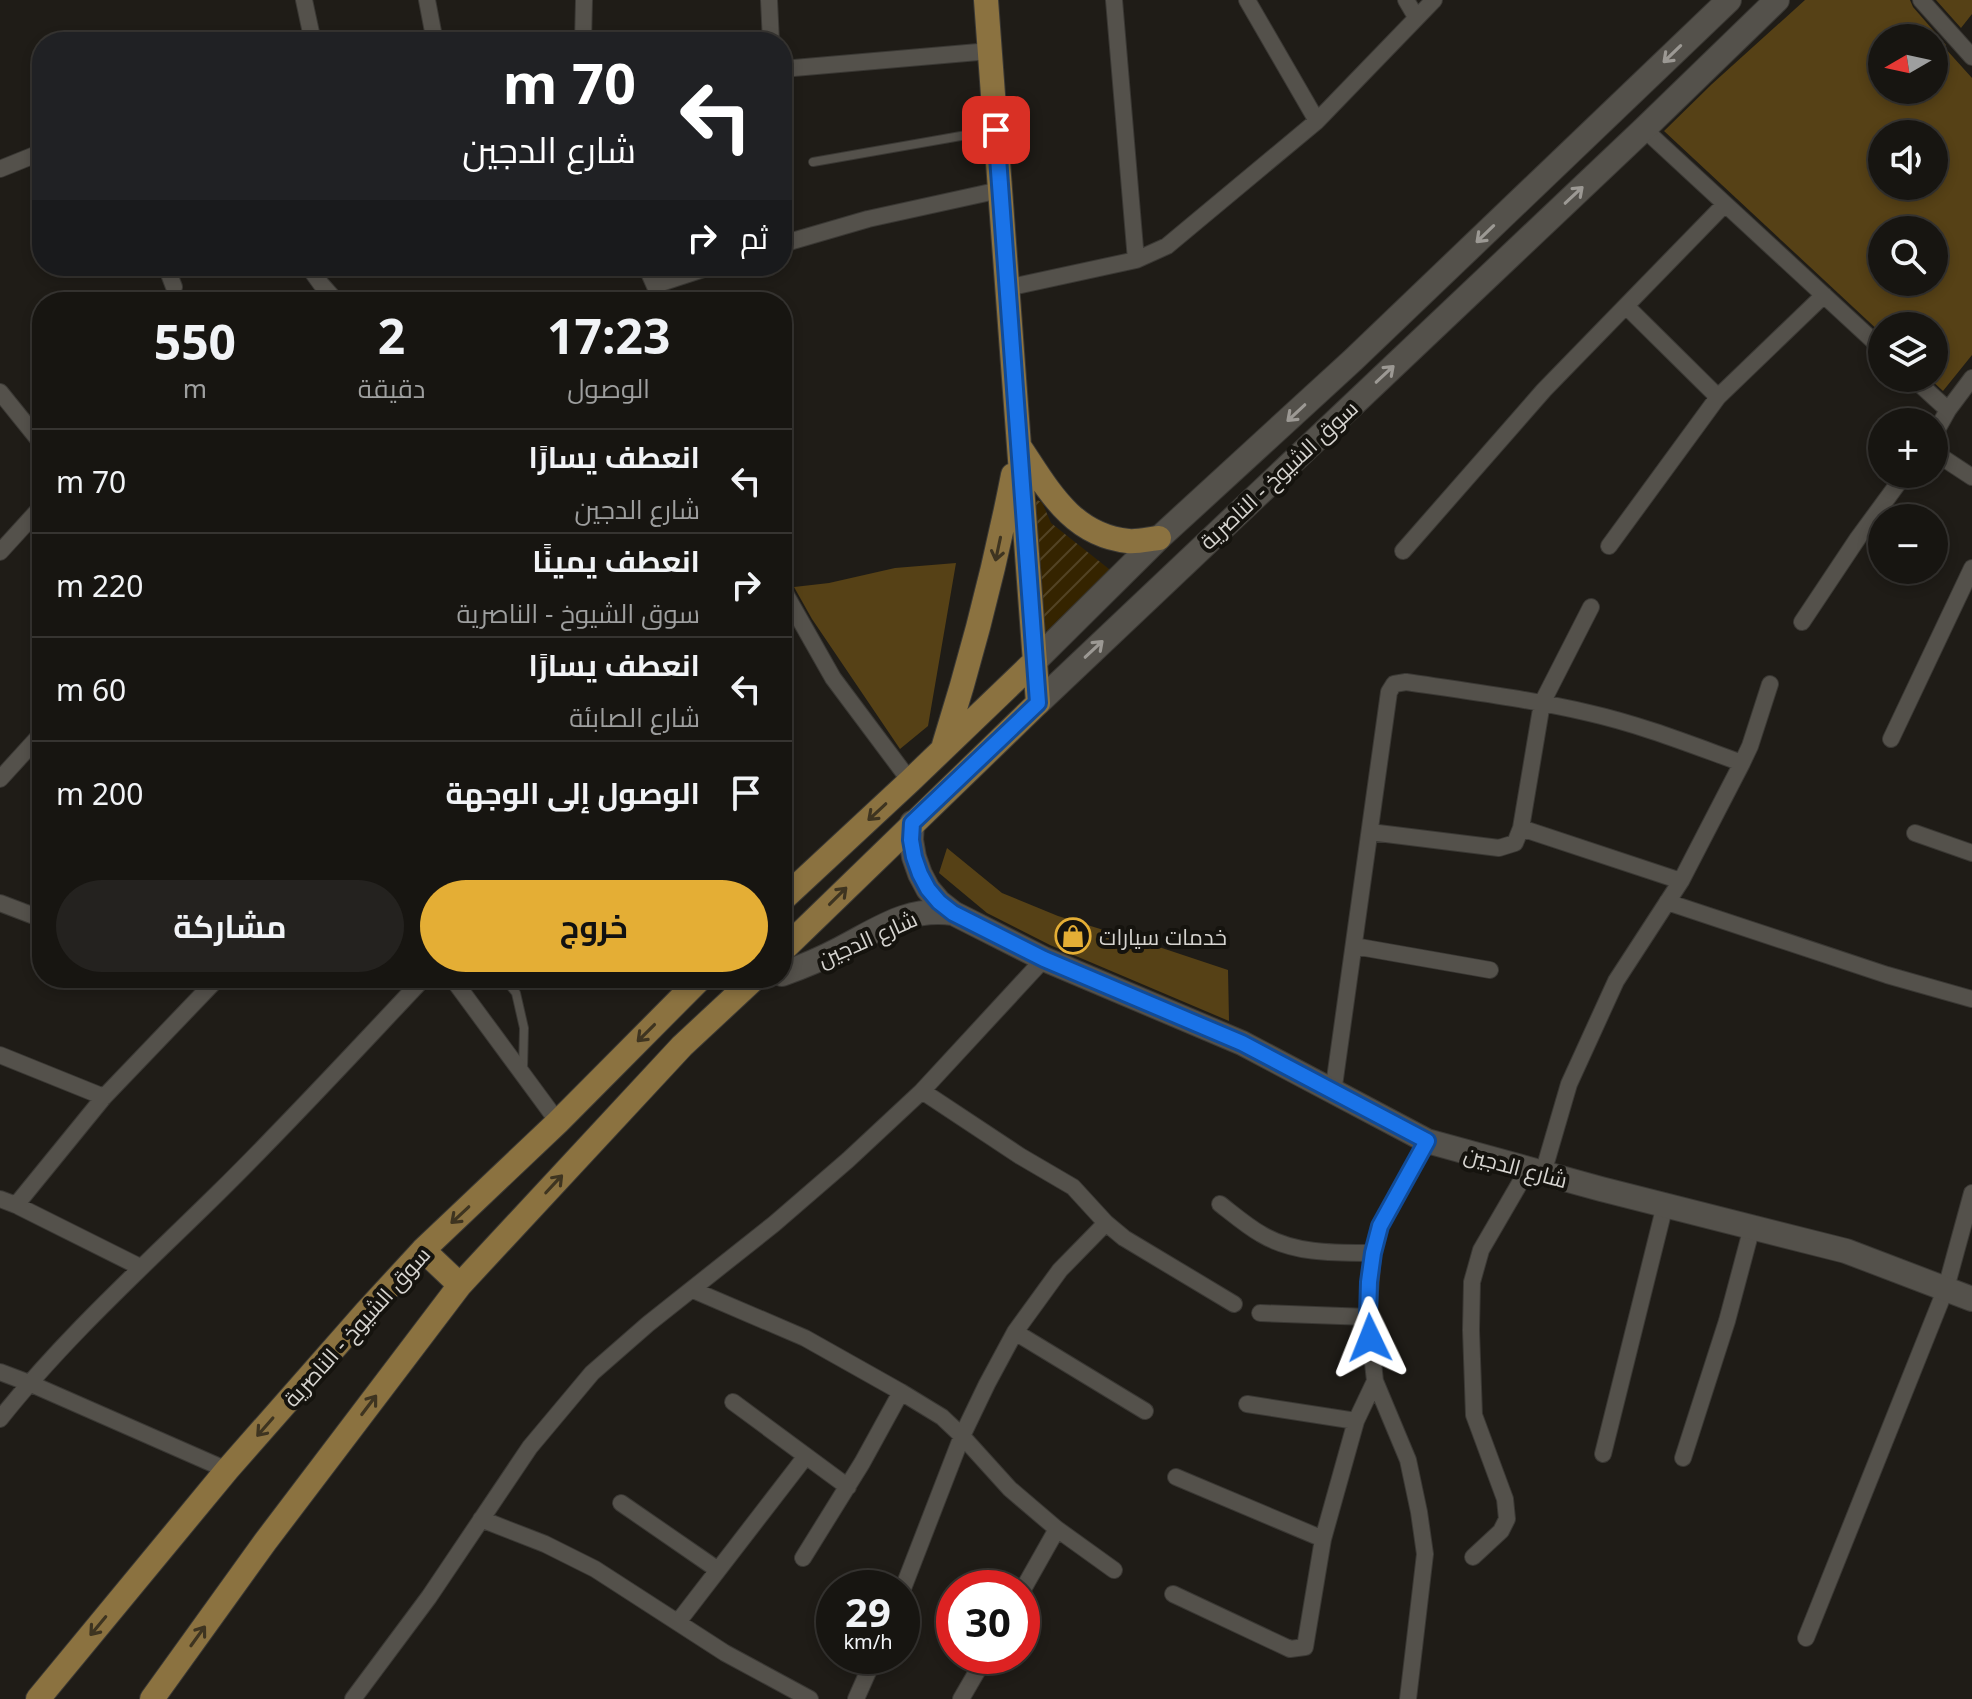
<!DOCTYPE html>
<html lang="ar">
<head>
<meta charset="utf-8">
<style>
  body { margin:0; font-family:"Noto Sans",Cairo,sans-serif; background:#24221f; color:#f1f3f6; direction:rtl; height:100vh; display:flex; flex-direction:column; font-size:30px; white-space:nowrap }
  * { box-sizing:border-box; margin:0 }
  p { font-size:26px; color:#9e9f9f }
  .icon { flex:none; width:44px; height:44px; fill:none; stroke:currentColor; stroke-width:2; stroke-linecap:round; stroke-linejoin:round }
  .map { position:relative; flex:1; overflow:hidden; direction:ltr }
  .details { position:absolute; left:32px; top:292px; width:760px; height:696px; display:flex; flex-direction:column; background:#171511; border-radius:32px; box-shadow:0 4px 12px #0003,0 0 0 2px #363431; direction:rtl }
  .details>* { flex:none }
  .banner { position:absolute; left:32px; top:32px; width:760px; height:244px; border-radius:32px; box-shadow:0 4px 12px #0003,0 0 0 2px #363431; direction:rtl; background:#202124; color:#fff; overflow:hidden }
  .needle { width:52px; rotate:261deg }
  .fabs { position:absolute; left:1868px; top:24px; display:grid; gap:16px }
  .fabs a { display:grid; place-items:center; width:80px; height:80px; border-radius:50%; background:#171511; box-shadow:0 4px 12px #0003,0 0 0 2px #363431; font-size:40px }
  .speed { position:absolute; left:816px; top:1570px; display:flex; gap:16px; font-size:40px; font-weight:700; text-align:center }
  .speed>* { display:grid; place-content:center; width:104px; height:104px; border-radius:50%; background:#171511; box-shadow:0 4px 12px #0003,0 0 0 2px #363431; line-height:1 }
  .speed small { font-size:20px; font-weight:400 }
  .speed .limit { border:12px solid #d22; background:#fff; color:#111 }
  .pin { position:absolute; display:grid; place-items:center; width:68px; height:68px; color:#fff; margin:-34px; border-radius:16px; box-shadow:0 4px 12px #0006 }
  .me { position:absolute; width:88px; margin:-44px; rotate:358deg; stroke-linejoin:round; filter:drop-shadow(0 0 6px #0008) }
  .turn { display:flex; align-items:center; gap:28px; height:168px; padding:0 24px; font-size:36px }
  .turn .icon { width:104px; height:104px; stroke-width:2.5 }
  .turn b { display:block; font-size:56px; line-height:68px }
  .then { display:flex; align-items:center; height:76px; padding:0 24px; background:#0003; gap:16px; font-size:30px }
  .eta { display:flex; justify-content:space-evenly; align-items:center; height:136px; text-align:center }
  .eta b { font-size:48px; font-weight:700; line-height:56px }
  .button { display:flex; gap:16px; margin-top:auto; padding:16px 24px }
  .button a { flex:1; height:92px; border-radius:48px; background:#e4ae35; color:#111; font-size:32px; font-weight:700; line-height:92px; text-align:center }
  .button a+a { background:#24221f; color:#f1f3f6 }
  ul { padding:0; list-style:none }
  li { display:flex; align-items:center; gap:24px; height:104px; padding:0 24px; border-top:2px solid #363431 }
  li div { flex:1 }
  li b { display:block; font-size:30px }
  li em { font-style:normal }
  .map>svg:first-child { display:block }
  .garden { fill:url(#garden-furrows) }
  .building { fill:#564116; fill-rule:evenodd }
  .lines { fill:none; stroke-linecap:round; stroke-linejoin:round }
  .lane-casing { stroke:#3a3834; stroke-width:10 }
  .street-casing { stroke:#3a3834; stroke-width:18 }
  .secondary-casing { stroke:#3a3834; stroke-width:26 }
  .primary-casing { stroke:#3a3834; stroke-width:26 }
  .lane { stroke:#54514b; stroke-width:8 }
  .street { stroke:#54514b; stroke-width:16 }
  .secondary { stroke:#54514b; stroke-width:24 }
  .primary { stroke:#8b7240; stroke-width:24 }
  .oneway { stroke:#9c9994 }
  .oneway2 { stroke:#3e3420 }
  .route-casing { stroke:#114b97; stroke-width:20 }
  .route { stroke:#1a73e8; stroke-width:14 }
  .labels { text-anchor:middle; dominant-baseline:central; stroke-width:8; stroke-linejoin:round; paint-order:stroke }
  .street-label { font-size:22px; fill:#d6d4d0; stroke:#15130e }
  .poi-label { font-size:22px; fill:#d6d4d0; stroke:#15130e; text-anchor:start }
</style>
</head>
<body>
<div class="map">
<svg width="1972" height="1699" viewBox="0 0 1972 1699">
  <defs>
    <pattern id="garden-furrows" width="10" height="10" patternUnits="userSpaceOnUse" patternTransform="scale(2)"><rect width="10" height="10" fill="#352400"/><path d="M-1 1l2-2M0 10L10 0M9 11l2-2" fill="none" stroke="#524324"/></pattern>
  </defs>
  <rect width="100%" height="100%" fill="#1f1c17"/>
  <path class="garden" d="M 1037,500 L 1042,502 L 1051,523 L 1114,573 L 1051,631 L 1045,630 L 1033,503 Z"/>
  <path class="building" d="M 1805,0 L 1910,0 L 1913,7 L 1946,45 L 1944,47 L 1972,78 L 1972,355 L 1943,391 L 1929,378 L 1934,378 L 1934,326 L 1882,326 L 1882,334 L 1664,131 L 1712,84 ZM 1882,38 L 1934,38 L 1934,90 L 1882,90 ZM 1882,134 L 1934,134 L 1934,186 L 1882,186 ZM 1882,230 L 1934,230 L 1934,282 L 1882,282 Z
    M 1936,0 L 1972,0 L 1972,14 L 1961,28 Z
    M 956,563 L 928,726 L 900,749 L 812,619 L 794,587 L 829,583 L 895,568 Z
    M 947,848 L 1002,893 L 1058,916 L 1159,947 L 1228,970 L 1229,1021 L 1050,945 L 987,913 L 939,873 Z"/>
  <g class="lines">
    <defs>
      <path id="lane" d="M 813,162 L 995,130
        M 504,978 L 516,993 L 524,1028 L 523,1070"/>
      <path id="street" d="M 304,0 L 313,42
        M 427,0 L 435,42
        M 769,0 L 771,42
        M 1114,0 L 1136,260
        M 1247,0 L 1317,121
        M 1406,0 L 1416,17
        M 1921,0 L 1972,57
        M 583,42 L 584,0
        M 782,69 L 990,51
        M 1644,129 L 1882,349
        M 0,169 L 42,152
        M 782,244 L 868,219 L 1000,190
        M 166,266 L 174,287
        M 308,266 L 321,284 L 337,302
        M 646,266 L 662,302
        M 655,285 L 713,266
        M 1007,288 L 1136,260 L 1167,246 L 1317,121 L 1434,0
        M 1627,307 L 1718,397
        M 1913,378 L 1948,410 L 1972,378
        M 0,392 L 42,444
        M 1934,435 L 1948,410
        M 1934,452 L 1972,477
        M 1609,546 L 1718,397 L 1824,295
        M 1403,551 L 1544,390 L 1725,204
        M 0,552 L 42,506
        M 782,588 L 833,678 L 910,781
        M 1802,622 L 1858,538 L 1905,474
        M 1891,739 L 1972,568
        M 0,779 L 42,733
        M 1521,828 L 1681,881
        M 1370,832 L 1499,848 L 1515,843 L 1521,828 L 1542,703 L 1591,607
        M 1915,833 L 1972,853
        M 1667,902 L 1887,975 L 1972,999
        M 0,903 L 42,919
        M 1354,946 L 1490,970
        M 452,978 L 558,1122
        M 0,1055 L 104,1097
        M 922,1091 L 1020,1156 L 1073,1187 L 1106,1223 L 1124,1238 L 1234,1304
        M 1333,1093 L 1389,692 L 1394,684 L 1406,682 C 1467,691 1529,699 1589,713 C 1642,725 1692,745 1742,763
        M 1543,1173 L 1569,1084 L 1616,981 L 1681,881 L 1742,763 L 1750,746 L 1770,684
        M 0,1199 L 16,1205 L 140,1267
        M 1220,1204 C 1233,1214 1247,1226 1261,1234 C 1294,1254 1335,1253 1373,1253
        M 16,1205 L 104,1097 L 218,978
        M 693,1290 L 805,1338 L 901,1392 L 942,1417 L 962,1436 L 1010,1489 L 1057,1529 L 1114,1570
        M 1260,1313 L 1368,1317
        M 1015,1332 L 1145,1411
        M 0,1372 L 29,1383 L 227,1470
        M 733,1402 L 848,1487
        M 1247,1404 L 1356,1421
        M 0,1419 C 65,1337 144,1266 219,1192 C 289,1123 356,1050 424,978
        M 1603,1454 L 1665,1205
        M 1683,1458 L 1727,1321 L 1752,1227
        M 1176,1477 L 1323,1539
        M 621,1503 L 718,1570
        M 481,1519 L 545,1544 L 595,1569 L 725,1653 L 810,1699
        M 1473,1557 L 1501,1531 L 1507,1519 L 1505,1499 L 1474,1415 L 1471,1330 L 1472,1282 L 1481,1250 L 1528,1169
        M 803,1558 L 862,1463 L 901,1392
        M 902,1591 L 962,1436 L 987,1384 L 1015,1332 L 1060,1270 L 1106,1223
        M 1022,1591 L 1057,1529
        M 1173,1594 L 1290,1649 L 1305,1647 L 1323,1539 L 1356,1421 L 1375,1381
        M 678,1622 L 806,1456
        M 1806,1638 L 1946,1288 L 1972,1193
        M 353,1699 L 429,1597 L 530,1447 L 592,1373 L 648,1324 L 774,1224 L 848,1160 L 922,1091 L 1044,959
        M 856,1699 L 875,1656
        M 961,1699 L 986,1656
        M 1408,1699 L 1425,1554 L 1419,1512 L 1408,1460 L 1375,1381 L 1368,1317 L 1373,1253 L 1380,1226 L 1427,1141"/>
      <path id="secondary" d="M 1035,661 L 1159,538 L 1353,360 L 1729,0
        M 1038,703 L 1644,129 L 1777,0
        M 912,823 L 911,840 L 914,857 L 920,874 L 928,889 L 939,902 L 953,913 L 1044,959 L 1242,1043 L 1427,1141 L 1601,1189 L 1846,1251 L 1972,1299
        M 782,974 C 802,967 821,959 840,949 C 879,929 907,907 953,913"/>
      <path id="primary" d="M 1019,446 C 1048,489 1071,535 1128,541 C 1138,542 1149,539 1159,538
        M 944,745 C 972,656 995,567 1013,475
        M 782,900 L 910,781 L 1035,661
        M 782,951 L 1038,703 L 986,0
        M 423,1250 L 460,1285
        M 38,1699 L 227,1470 L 366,1312 L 423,1250 L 558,1122 L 701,978
        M 152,1699 L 265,1542 L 460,1285 L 682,1046 L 755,978"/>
    </defs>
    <use href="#lane" class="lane-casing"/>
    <use href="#street" class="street-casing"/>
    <use href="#secondary" class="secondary-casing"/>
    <use href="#primary" class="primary-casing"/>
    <use href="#lane" class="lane"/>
    <use href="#street" class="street"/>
    <use href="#secondary" class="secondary"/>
    <use href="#primary" class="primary"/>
  </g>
  <defs><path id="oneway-shaft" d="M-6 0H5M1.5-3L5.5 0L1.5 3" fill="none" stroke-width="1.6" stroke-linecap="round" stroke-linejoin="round" transform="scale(2)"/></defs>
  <g class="oneway">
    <use href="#oneway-shaft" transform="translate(1672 54) rotate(136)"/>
    <use href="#oneway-shaft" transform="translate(1574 195) rotate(-43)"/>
    <use href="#oneway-shaft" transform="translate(1485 234) rotate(136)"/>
    <use href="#oneway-shaft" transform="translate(1385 374) rotate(-43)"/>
    <use href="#oneway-shaft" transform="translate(1296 413) rotate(137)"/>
    <use href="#oneway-shaft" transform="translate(1094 649) rotate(-43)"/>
  </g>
  <g class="oneway2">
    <use href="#oneway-shaft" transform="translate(998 549) rotate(102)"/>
    <use href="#oneway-shaft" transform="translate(877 812) rotate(137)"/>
    <use href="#oneway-shaft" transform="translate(838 896) rotate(-45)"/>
    <use href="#oneway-shaft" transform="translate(646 1033) rotate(135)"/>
    <use href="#oneway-shaft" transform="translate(554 1184) rotate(-47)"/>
    <use href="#oneway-shaft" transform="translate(460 1215) rotate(137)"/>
    <use href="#oneway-shaft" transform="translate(369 1405) rotate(-53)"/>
    <use href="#oneway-shaft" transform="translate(265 1427) rotate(131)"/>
    <use href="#oneway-shaft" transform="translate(98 1626) rotate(130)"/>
    <use href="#oneway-shaft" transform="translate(198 1636) rotate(-54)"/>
  </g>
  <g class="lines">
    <defs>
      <path id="route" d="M 996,130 L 1038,703 L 912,823 L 911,840 L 914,857 L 920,874 L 928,889 L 939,902 L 953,913 L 1044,959 L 1242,1043 L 1427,1141 L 1380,1226 L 1373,1253 L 1369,1282 L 1368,1317 L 1370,1338"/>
    </defs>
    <use href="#route" class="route-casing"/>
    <use href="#route" class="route"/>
  </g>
  <defs>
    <symbol id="shop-ring" viewBox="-11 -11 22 22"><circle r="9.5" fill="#15130e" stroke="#e4ae35" stroke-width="1.5"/><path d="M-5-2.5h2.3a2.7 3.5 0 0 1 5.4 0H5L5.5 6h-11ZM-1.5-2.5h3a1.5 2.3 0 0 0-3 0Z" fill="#e4ae35"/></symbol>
  </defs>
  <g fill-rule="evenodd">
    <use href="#shop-ring" x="1053" y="916" width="40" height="40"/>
  </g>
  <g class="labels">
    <g class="street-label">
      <text transform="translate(1278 474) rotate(-43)">سوق الشيوخ - الناصرية</text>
      <text transform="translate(867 938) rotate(-24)">شارع الدجين</text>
      <text transform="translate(1516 1166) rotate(15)">شارع الدجين</text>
      <text transform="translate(356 1326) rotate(-48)">سوق الشيوخ - الناصرية</text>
    </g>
    <g class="poi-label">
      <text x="1099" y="936">خدمات سيارات</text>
    </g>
  </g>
</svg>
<div class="fabs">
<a><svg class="needle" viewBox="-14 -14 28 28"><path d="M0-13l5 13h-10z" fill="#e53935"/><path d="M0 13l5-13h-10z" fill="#9e9f9f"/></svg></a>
<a><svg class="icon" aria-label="sound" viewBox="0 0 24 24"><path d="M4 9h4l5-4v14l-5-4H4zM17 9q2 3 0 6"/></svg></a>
<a><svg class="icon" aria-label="search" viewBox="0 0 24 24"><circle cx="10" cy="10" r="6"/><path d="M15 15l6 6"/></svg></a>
<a><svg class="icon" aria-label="layers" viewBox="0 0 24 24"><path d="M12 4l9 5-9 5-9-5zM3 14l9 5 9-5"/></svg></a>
<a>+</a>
<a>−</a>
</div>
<div class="speed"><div>29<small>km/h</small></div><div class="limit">30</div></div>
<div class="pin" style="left:996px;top:130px;background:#d93025"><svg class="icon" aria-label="arrive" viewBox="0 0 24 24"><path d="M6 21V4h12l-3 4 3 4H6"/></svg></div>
<svg class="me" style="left:1370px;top:1338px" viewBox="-20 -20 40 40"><path d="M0-17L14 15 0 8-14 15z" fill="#1a73e8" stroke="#fff" stroke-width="4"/></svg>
<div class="banner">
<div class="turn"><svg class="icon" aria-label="left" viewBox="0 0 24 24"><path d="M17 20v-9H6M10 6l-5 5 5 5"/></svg><div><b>70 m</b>شارع الدجين</div></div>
<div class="then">ثم<svg class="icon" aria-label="right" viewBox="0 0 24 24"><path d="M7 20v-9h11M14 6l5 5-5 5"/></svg></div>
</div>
<section class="details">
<div class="eta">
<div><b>17:23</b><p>الوصول</p></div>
<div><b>2</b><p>دقيقة</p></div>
<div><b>550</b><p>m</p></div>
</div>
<ul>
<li><svg class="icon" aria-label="left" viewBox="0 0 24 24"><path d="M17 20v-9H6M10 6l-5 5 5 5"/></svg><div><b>انعطف يسارًا</b><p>شارع الدجين</p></div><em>70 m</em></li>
<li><svg class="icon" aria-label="right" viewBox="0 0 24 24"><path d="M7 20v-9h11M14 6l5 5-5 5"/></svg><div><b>انعطف يمينًا</b><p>سوق الشيوخ - الناصرية</p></div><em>220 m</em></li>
<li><svg class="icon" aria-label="left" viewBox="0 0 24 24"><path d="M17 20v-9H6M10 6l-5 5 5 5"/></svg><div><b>انعطف يسارًا</b><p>شارع الصابئة</p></div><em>60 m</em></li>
<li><svg class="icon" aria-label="arrive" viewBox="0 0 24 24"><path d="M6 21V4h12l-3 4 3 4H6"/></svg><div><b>الوصول إلى الوجهة</b></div><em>200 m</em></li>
</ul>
<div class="button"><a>خروج</a><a>مشاركة</a></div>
</section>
</div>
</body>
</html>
